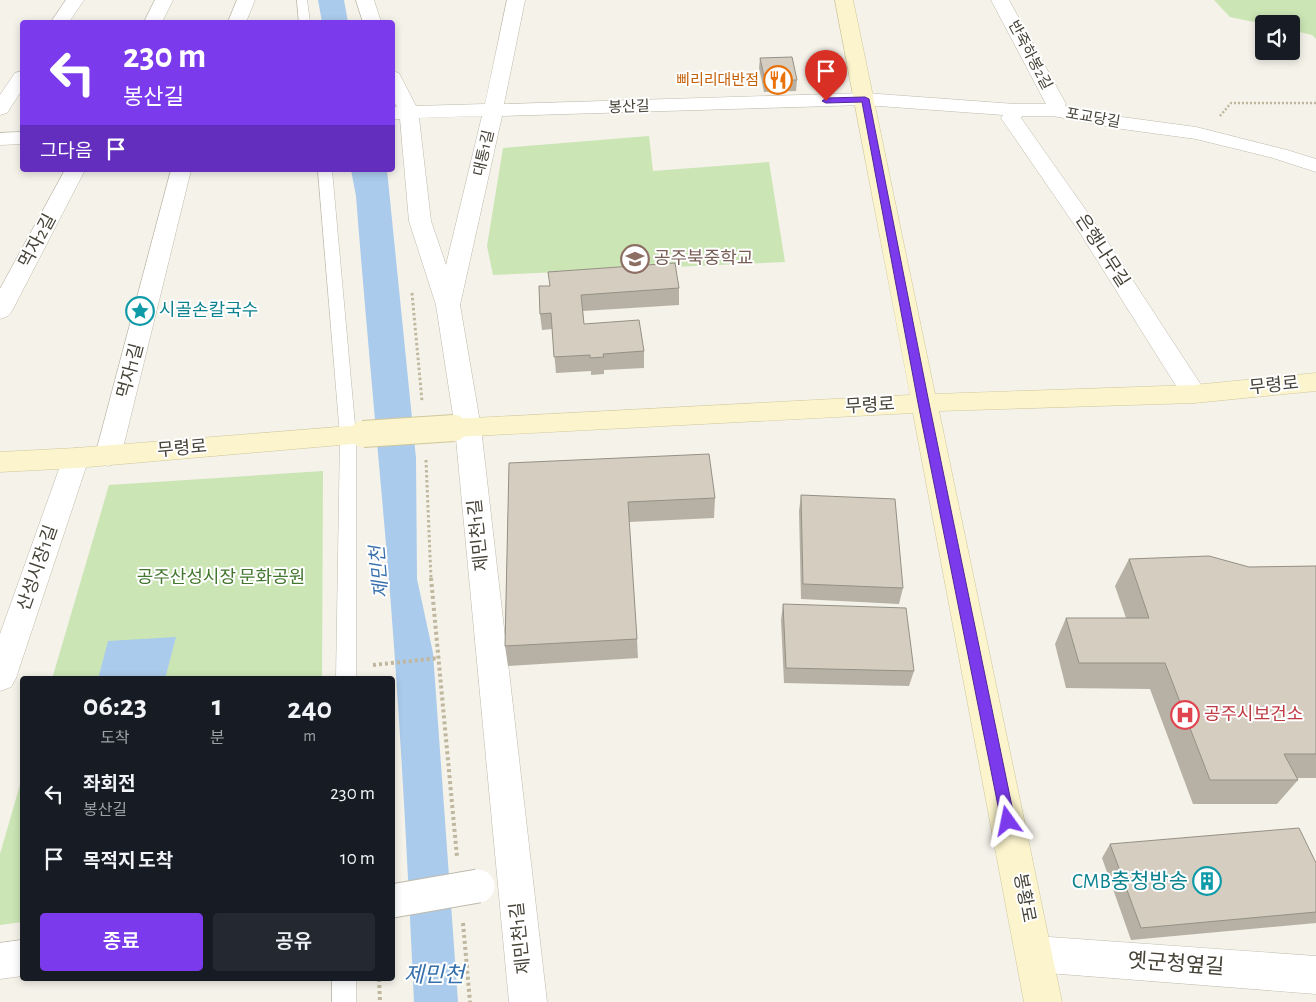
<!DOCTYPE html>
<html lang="ko">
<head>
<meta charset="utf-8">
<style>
  body { margin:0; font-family:"Alegreya Sans","Noto Sans KR",sans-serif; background:#242831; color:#f1f3f6; height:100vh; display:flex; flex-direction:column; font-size:19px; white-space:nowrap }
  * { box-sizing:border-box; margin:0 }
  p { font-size:16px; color:#9ea1a6 }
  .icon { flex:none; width:28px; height:28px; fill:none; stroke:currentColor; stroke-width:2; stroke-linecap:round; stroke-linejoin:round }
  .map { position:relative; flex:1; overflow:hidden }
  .panel { position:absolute; left:20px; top:676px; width:375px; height:305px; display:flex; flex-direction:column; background:#171b24; border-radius:5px; box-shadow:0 2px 8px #0003 }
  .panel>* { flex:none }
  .top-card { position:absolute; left:20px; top:20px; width:375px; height:152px; border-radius:5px; box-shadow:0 2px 8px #0003; background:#7c3aed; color:#fff; overflow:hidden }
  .tools { position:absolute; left:1255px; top:15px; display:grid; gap:10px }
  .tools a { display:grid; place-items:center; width:45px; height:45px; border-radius:5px; background:#171b24; box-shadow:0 2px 8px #0003; font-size:25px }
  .pin { position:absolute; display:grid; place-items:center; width:42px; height:42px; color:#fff; margin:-51px -21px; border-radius:50% 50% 50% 0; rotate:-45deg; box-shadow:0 0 5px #0007 }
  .pin .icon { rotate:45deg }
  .me { position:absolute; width:55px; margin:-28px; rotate:348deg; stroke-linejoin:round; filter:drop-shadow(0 0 4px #0008) }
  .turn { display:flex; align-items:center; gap:18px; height:105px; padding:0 20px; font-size:22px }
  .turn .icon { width:65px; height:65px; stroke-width:2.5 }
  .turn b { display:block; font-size:35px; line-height:42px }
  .then { display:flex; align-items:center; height:48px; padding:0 20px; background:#0003; gap:10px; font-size:19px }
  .eta { display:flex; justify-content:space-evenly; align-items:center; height:85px; text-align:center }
  .eta b { font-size:30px; font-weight:600; line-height:35px }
  .cta { display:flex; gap:10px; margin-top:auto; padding:10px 20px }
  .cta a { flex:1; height:58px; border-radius:5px; background:#7c3aed; color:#fff; font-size:20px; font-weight:600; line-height:58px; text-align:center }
  .cta a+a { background:#242831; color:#f1f3f6 }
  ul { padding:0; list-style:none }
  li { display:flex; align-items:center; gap:15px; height:65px; padding:0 20px }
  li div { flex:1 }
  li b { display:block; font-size:19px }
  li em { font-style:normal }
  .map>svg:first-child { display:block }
  .green { fill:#cbe5b5 }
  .water { fill:#aacbec }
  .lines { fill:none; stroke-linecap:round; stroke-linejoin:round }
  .lane-casing { stroke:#bfbaac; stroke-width:1 }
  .street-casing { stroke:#bfbaac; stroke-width:1 }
  .secondary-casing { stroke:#d0c79c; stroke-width:1 }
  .path-far2 { stroke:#c0b79f; stroke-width:2.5; stroke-dasharray:2 2; stroke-linecap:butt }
  .path-far1 { stroke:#c0b79f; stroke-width:3; stroke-dasharray:2.5 2.5; stroke-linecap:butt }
  .path { stroke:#c0b79f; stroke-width:4; stroke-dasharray:3 3; stroke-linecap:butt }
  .lane { fill:#fff; fill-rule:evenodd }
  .street { fill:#fff; fill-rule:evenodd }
  .secondary { fill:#fbf4cc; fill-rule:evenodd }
  .street-bridge-casing { stroke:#bfbaac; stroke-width:35; stroke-linecap:butt }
  .secondary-bridge-casing { stroke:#d0c79c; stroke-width:28; stroke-linecap:butt }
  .street-bridge { stroke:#fff; stroke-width:33 }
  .secondary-bridge { stroke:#fbf4cc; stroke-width:26 }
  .wall { fill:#b7b1a5 }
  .building { fill:#d5cec0; stroke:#959086 }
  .route { fill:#7c3aed; stroke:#51269a }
  .labels { text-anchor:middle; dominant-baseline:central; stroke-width:4; stroke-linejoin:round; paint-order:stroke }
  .far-street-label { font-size:15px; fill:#474338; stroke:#fff }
  .far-food-label { font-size:15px; fill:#c56008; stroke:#fff; text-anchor:end }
  .street-label { font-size:18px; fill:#474338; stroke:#fff }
  .education-label { font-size:18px; fill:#785e54; stroke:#fff; text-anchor:start }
  .culture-label { font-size:18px; fill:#0d838f; stroke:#fff; text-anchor:start }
  .park-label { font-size:18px; fill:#43762e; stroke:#fff }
  .health-label { font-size:18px; fill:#be3a42; stroke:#fff; text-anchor:start }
  .water-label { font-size:19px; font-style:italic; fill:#3770ad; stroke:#fff }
  .near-culture-label { font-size:21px; fill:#0d838f; stroke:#fff; text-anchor:end }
  .near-street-label { font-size:21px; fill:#474338; stroke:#fff }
  .near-water-label { font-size:22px; font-style:italic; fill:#3770ad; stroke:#fff }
</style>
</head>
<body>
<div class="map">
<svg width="1316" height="1002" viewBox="0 0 1316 1002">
  <rect width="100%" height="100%" fill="#f4f2e9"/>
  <path class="green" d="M 1214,0 L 1316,0 L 1316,39 L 1312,35 L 1291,30 L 1291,24 L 1264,24 L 1230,17 Z
    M 649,136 L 653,171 L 769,162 L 785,262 L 493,275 L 487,246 L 503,148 Z
    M 323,471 L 322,679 L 52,679 L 109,485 Z
    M 22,778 L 22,922 L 0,925 L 0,854 Z"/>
  <path class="water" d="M 318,0 L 344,0 L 348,22 L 322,22 Z
    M 351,170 L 387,170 L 416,458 L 417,579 L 433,653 L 458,1002 L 414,1002 C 407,849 399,696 386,544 C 376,428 365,312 356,196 Z
    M 176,637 L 165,679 L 98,679 L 108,641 Z"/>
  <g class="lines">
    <defs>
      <path id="lane" d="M 297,0 L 307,0 L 310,22 L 299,22 Z
        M 318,170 L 332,170 L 356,436 L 356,679 L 336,679 L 340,436 Z
        M 332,979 L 356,979 L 356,1002 L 332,1002 Z"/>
      <path id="street" d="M 66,0 L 84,0 L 69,22 L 51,22 Z
        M 155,0 L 173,0 L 162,22 L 144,22 Z
        M 237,0 L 255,0 L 246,22 L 228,22 Z
        M 356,0 L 374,0 L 381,22 L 363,22 Z
        M 507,0 L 525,0 L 504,104 L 865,93 L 1015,104 L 1046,104 L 991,0 L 1009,0 L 1066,104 L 1065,106 L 1122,117 L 1196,127 L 1287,150 L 1316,159 L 1316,172 L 1273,158 L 1196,139 L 1122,129 L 1053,116 L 1022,116 L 1021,118 L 1102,233 L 1203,388 L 1207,394 L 1203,400 L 1194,403 L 1185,400 L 1080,233 L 1001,118 L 1003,115 L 865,105 L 502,116 L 460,305 L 481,428 L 547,1002 L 509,1002 L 455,428 L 436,305 L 409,221 L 400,119 L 392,119 L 392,107 L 397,107 L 392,98 L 392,71 L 399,73 L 401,77 L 416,106 L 485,104 ZM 482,116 L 446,265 L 431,221 L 419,118 Z
        M 22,71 L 22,90 L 7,113 L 0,115 L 0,95 L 15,73 Z
        M 22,132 L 22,144 L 0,145 L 0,133 Z
        M 65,170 L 85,170 L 12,311 L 8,316 L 0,319 L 0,289 Z
        M 171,170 L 191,170 L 121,456 L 117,463 L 108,466 L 99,463 L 95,456 Z
        M 76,448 L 85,451 L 89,458 L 16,678 L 11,687 L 0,691 L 0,634 L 63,458 L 67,451 Z
        M 1035,936 L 1316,956 L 1316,994 L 1035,972 L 1022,967 L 1017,954 L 1022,941 Z
        M 22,940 L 22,976 L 0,979 L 0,943 Z"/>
      <path id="secondary" d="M 835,0 L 853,0 L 935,394 L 1194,385 L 1316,373 L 1316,391 L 1194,403 L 939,411 L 1062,1002 L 1024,1002 L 913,413 L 454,437 L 445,435 L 441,428 L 445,421 L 454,419 L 910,395 Z
        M 363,425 L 372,427 L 376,434 L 372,441 L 363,443 L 76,468 L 0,472 L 0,452 L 76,448 Z"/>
    </defs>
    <use href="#lane" class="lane-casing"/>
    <use href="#street" class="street-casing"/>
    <use href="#secondary" class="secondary-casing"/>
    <path class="path-far2" d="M 1220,116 L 1231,103 L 1316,103"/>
    <path class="path-far1" d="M 412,293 L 422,401
      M 426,460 L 431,579"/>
    <path class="path" d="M 431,578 L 457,857
      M 373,665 L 439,658
      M 463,923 L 470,1002
      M 379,979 L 380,1002"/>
    <use href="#lane" class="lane"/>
    <use href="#street" class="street"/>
    <use href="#secondary" class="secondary"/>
    <defs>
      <path id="street-bridge" d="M 392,901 L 478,886"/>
      <path id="secondary-bridge" d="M 363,434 L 454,428"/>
    </defs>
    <use href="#street-bridge" class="street-bridge-casing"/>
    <use href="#secondary-bridge" class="secondary-bridge-casing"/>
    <use href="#street-bridge" class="street-bridge"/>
    <use href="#secondary-bridge" class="secondary-bridge"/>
  </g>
  <path class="wall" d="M 760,58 L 797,80 L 796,91 L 764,92 L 759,68 Z
    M 550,286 L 679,288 L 679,305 L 583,311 L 584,324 L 644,351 L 644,368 L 604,370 L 604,374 L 591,375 L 591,371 L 556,373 L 552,329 L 542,330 L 540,314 Z
    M 509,463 L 715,498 L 714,518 L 629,522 L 637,639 L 638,658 L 508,666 L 505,646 Z
    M 801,495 L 903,588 L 899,604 L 801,599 L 799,511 Z
    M 1129,559 L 1249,567 L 1316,566 L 1316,778 L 1296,778 L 1298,780 L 1277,804 L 1193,804 L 1150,689 L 1066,688 L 1055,644 L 1066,618 L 1126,618 L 1115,586 Z
    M 783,604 L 914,671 L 909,686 L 784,683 L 781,620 Z
    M 1110,844 L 1316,863 L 1316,923 L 1131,940 L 1102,858 Z"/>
  <path class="building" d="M 792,57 L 797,80 L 765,81 L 760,58 Z
    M 675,263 L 679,288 L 581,295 L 584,324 L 639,320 L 644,351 L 603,354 L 604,357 L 590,358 L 590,355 L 554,357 L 551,313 L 540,314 L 539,286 L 550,286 L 548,272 Z
    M 709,454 L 715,498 L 628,502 L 637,639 L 505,646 L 509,463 Z
    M 801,495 L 895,499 L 903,588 L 803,584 Z
    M 1209,556 L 1249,567 L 1316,566 L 1316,754 L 1284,754 L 1298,780 L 1210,780 L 1165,663 L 1079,663 L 1066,618 L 1149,618 L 1129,559 Z
    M 783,604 L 906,608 L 914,671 L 786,668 Z
    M 1299,828 L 1316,863 L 1316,912 L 1141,928 L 1110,844 Z"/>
  <path class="route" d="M 865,97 L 869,99 L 929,403 L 1015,821 L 1013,826 L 1008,828 L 1003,826 L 1001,821 L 918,403 L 862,102 L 826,103 L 822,101 L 826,98 Z"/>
  <defs>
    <symbol id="restaurant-ring" viewBox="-11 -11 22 22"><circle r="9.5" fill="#fff" stroke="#e8710a" stroke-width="1.5"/><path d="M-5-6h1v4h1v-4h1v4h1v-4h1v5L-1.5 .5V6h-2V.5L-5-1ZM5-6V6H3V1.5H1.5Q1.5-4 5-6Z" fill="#e8710a"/></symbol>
    <symbol id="school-ring" viewBox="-11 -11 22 22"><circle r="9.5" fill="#fff" stroke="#8d6e63" stroke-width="1.5"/><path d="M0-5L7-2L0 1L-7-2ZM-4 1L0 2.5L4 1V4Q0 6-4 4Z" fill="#8d6e63"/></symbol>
    <symbol id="sight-ring" viewBox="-11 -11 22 22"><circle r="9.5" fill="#fff" stroke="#0f9aa8" stroke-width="1.5"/><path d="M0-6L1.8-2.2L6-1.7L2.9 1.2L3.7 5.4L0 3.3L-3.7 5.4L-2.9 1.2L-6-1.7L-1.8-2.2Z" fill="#0f9aa8"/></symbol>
    <symbol id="hospital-ring" viewBox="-11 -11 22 22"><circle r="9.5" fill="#fff" stroke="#e0444e" stroke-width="1.5"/><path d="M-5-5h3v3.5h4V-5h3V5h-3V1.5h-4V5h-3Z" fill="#e0444e"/></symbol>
    <symbol id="building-ring" viewBox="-11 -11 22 22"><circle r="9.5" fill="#fff" stroke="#0f9aa8" stroke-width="1.5"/><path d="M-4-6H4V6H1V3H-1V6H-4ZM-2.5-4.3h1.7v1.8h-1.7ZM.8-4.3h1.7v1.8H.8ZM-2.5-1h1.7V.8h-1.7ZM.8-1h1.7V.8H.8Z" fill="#0f9aa8"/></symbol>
  </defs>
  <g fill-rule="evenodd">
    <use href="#restaurant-ring" x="762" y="64" width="32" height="32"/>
    <use href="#school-ring" x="619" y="243" width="32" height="32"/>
    <use href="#sight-ring" x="124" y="295" width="32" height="32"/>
    <use href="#hospital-ring" x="1169" y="699" width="32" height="32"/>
    <use href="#building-ring" x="1191" y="865" width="32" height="32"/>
  </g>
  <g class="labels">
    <g class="far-street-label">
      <text transform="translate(1030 55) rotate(62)">반죽하봉2길</text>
      <text transform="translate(629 107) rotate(-2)">봉산길</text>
      <text transform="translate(1093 118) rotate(10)">포교당길</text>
      <text transform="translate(484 153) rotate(-77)">대통1길</text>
    </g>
    <g class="far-food-label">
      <text x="759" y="80">삐리리대반점</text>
    </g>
    <g class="street-label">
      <text transform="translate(38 241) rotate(-62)">먹자2길</text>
      <text transform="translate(1102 251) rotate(57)">은행나무길</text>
      <text transform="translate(131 371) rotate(-75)">먹자1길</text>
      <text transform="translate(1274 386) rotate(-6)">무령로</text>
      <text transform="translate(870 406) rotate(-3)">무령로</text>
      <text transform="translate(182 449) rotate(-5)">무령로</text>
      <text transform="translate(479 535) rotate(-96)">제민천1길</text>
      <text transform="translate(38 568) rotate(-71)">산성시장1길</text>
      <text transform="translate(1024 898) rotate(79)">봉황로</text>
      <text transform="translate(521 938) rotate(-96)">제민천1길</text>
    </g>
    <g class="education-label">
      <text x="654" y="259">공주북중학교</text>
    </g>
    <g class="culture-label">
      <text x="159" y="311">시골손칼국수</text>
    </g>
    <g class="park-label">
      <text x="221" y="578">공주산성시장 문화공원</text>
    </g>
    <g class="health-label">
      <text x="1204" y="715">공주시보건소</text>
    </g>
    <g class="water-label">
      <text transform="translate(380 572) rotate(-95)">제민천</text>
    </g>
    <g class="near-culture-label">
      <text x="1188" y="881">CMB충청방송</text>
    </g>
    <g class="near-street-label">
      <text transform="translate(1176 964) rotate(4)">옛군청옆길</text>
    </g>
    <g class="near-water-label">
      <text x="434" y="975">제민천</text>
    </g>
  </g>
</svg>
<div class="tools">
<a><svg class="icon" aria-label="sound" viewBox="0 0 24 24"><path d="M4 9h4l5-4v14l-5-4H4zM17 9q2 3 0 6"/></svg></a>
</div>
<div class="pin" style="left:826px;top:101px;background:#d93025"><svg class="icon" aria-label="arrive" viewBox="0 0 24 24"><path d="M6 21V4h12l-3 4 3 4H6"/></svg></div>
<svg class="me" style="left:1008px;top:821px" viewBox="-20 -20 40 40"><path d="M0-17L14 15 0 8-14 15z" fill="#7c3aed" stroke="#fff" stroke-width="4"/></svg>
<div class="top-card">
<div class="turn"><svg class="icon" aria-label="left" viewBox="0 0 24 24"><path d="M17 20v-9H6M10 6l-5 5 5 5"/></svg><div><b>230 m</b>봉산길</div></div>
<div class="then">그다음<svg class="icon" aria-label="arrive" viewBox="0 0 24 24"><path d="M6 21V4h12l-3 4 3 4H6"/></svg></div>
</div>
<section class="panel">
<div class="eta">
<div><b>06:23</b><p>도착</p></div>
<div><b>1</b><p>분</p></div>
<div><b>240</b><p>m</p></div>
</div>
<ul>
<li><svg class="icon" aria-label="left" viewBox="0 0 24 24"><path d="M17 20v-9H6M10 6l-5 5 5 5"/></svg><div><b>좌회전</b><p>봉산길</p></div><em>230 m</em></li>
<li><svg class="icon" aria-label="arrive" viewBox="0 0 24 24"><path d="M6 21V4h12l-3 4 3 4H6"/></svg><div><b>목적지 도착</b></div><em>10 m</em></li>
</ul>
<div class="cta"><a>종료</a><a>공유</a></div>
</section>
</div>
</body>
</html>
